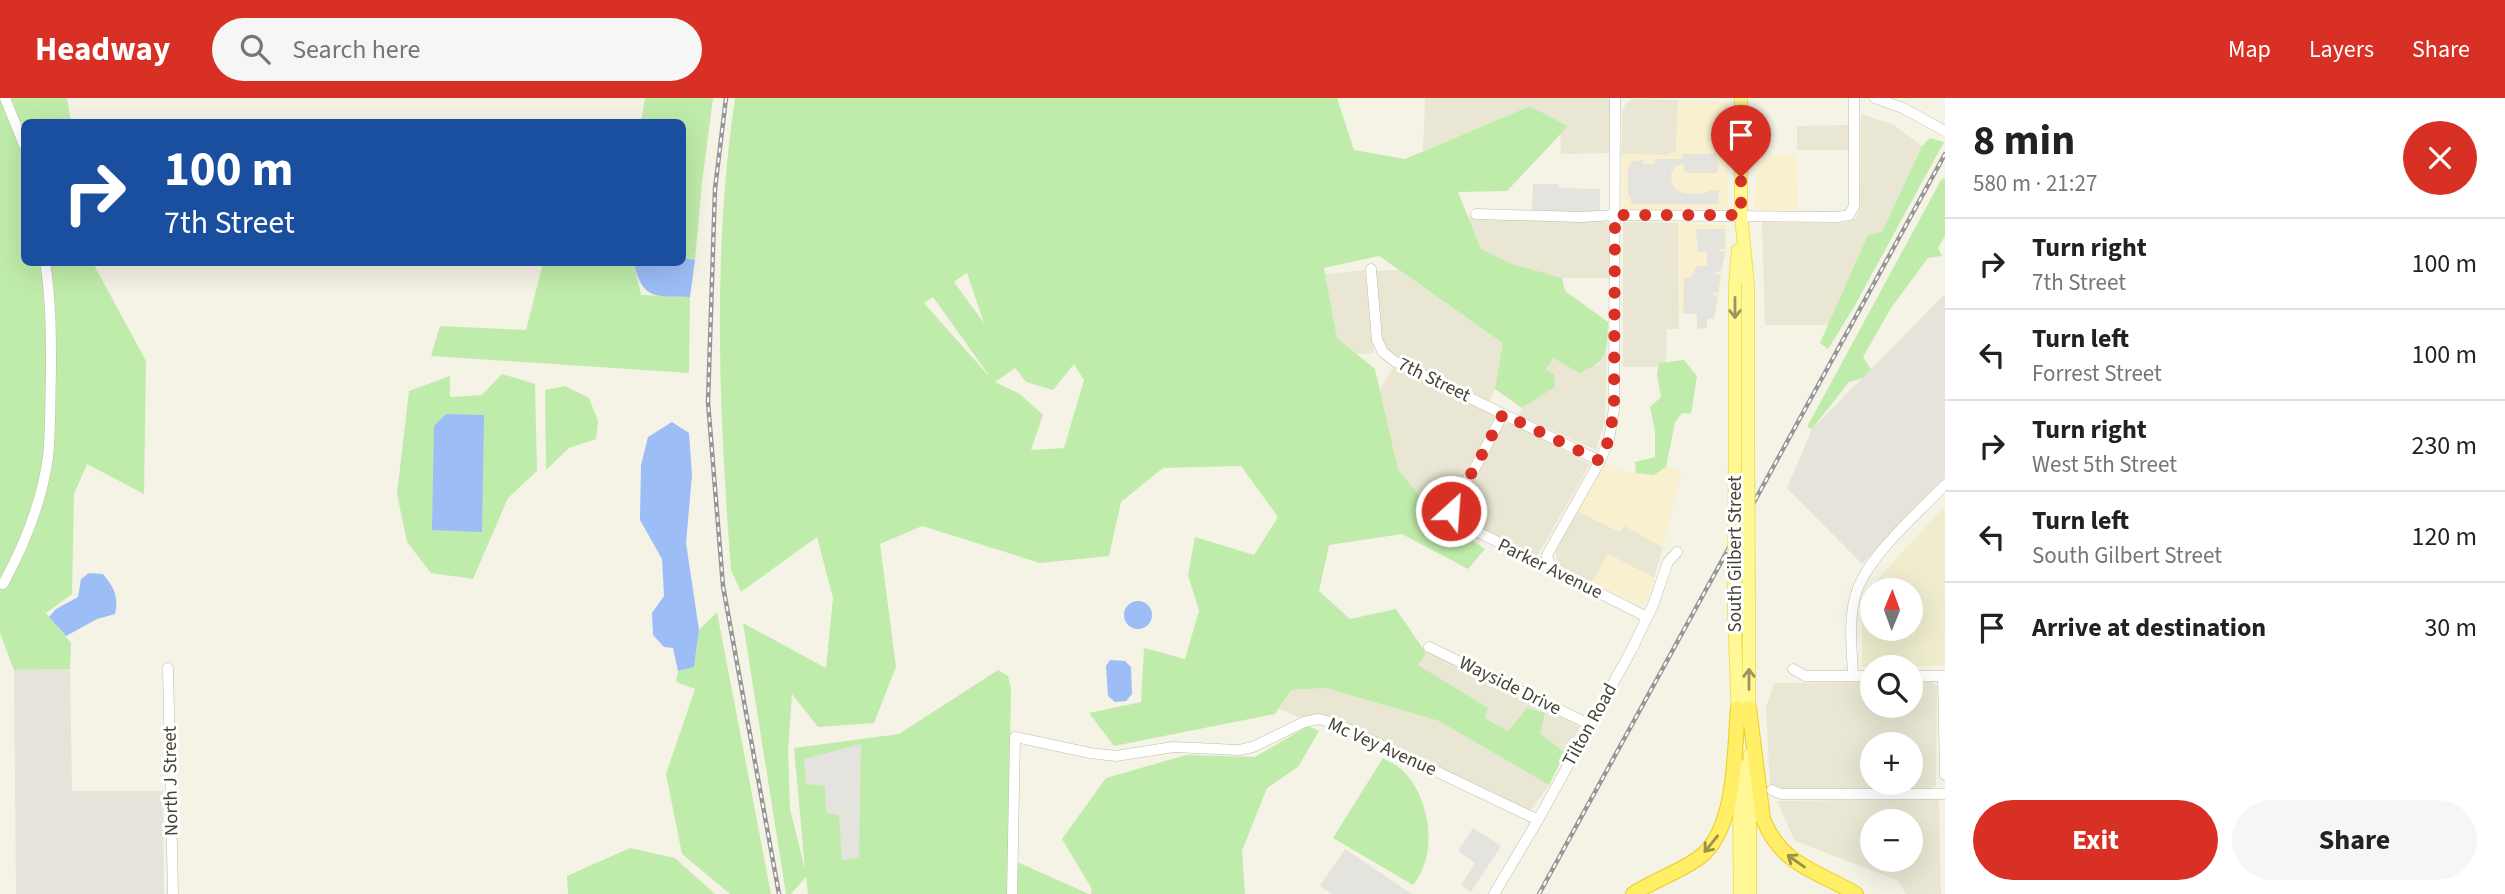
<!DOCTYPE html>
<html lang="en">
<head>
<meta charset="utf-8">
<style>
  body { margin:0; font-family:"Source Sans 3",sans-serif; background:#f6f6f6; color:#222; height:100vh; display:flex; flex-direction:column; font-size:26px; white-space:nowrap }
  * { box-sizing:border-box; margin:0 }
  p { font-size:23px; color:#767676 }
  .icon { flex:none; width:38px; height:38px; fill:none; stroke:currentColor; stroke-width:2; stroke-linecap:round; stroke-linejoin:round }
  .map { position:relative; flex:1; overflow:hidden }
  .drawer { display:flex; flex-direction:column; background:#fff; width:560px }
  .drawer>* { flex:none }
  .hud { position:absolute; left:21px; top:21px; width:665px; height:147px; border-radius:10px; box-shadow:0 7px 28px #0002; background:#1a4fa0; color:#fff; overflow:hidden }
  .needle { width:46px; rotate:1deg }
  .fabs { position:absolute; left:1860px; top:480px; display:grid; gap:14px }
  .fabs a { display:grid; place-items:center; width:63px; height:63px; border-radius:50%; background:#fff; box-shadow:0 7px 28px #0002; font-size:35px }
  .pin { position:absolute; display:grid; place-items:center; width:60px; height:60px; color:#fff; margin:-72px -30px; border-radius:50% 50% 50% 0; rotate:-45deg; box-shadow:0 0 7px #0007 }
  .pin .icon { rotate:45deg }
  .me { position:absolute; width:77px; margin:-38px; rotate:26deg; stroke-linejoin:round; filter:drop-shadow(0 0 5px #0008) }
  .turn { display:flex; align-items:center; gap:24px; height:147px; padding:0 28px; font-size:32px }
  .turn .icon { width:91px; height:91px; stroke-width:2.5 }
  .turn b { display:block; font-size:49px; line-height:60px }
  .round { display:grid; place-items:center; flex:none; width:74px; height:74px; border-radius:37px; background:#f6f6f6 }
  .summary { display:flex; align-items:center; justify-content:space-between; height:119px; padding:0 28px }
  h1 { font-size:42px; font-weight:700; line-height:52px }
  .action { display:flex; gap:14px; margin-top:auto; padding:14px 28px }
  .action a { flex:1; height:80px; border-radius:42px; background:#d93025; color:#fff; font-size:28px; font-weight:700; line-height:80px; text-align:center }
  .action a+a { background:#f6f6f6; color:#222 }
  ul { padding:0; list-style:none }
  li { display:flex; align-items:center; gap:21px; height:91px; padding:0 28px; border-top:2px solid #e0e0e0 }
  li div { flex:1 }
  li b { display:block; font-size:26px }
  li em { font-style:normal }
  header { display:flex; align-items:center; gap:42px; box-sizing:border-box; height:98px; padding:0 35px; background:#d93025; color:#fff }
  header strong { font-size:33px }
  nav { display:flex; gap:38px; margin-inline-start:auto; font-size:24px }
  .search { width:490px; height:63px; background:#f6f6f6; display:flex; align-items:center; gap:18px; box-sizing:border-box; padding:0 24px; border-radius:38px; color:#767676; font-size:26px }
  main { display:flex; flex:1; min-height:0 }
  .map>svg:first-child { display:block }
  .residential { fill:#e9e7d3; fill-rule:evenodd }
  .commercial { fill:#f8f0cf }
  .industrial { fill:#e6e4da }
  .education { fill:#efedce; fill-rule:evenodd }
  .green { fill:#c0ecab; fill-rule:evenodd }
  .parking { fill:#e5e3de }
  .water { fill:#9cbdf6 }
  .lines { fill:none; stroke-linecap:round; stroke-linejoin:round }
  .minor-casing { stroke:#c0bda7; stroke-width:11 }
  .major-casing { stroke:#eee25a; stroke-width:14 }
  .highway-casing { stroke:#eace29; stroke-width:16 }
  .minor { stroke:#fff; stroke-width:10 }
  .major { stroke:#fff894; stroke-width:12 }
  .highway { stroke:#fe6; stroke-width:14 }
  .rail-casing { stroke:#969696; stroke-width:4.5 }
  .rail { stroke:#fff; stroke-width:2; stroke-dasharray:5; stroke-linecap:butt }
  .major-bridge-casing { stroke:#eee25a; stroke-width:14; stroke-linecap:butt }
  .major-bridge { stroke:#fff894; stroke-width:12 }
  .oneway { stroke:#9a955f }
  .oneway2 { stroke:#9a904a }
  .route { stroke:#d93025; stroke-width:12; stroke-dasharray:0 21.6 }
  .labels { text-anchor:middle; dominant-baseline:central; stroke-width:6; stroke-linejoin:round; paint-order:stroke }
  .street-label { font-size:19px; fill:#474434; stroke:#fff }
</style>
</head>
<body>
<header>
<strong>Headway</strong>
<div class="search"><svg class="icon" aria-label="search" viewBox="0 0 24 24"><circle cx="10" cy="10" r="6"/><path d="M15 15l6 6"/></svg>Search here</div>
<nav><a>Map</a><a>Layers</a><a>Share</a></nav>
</header>
<main>
<div class="map">
<svg width="1945" height="796" viewBox="0 0 1945 796">
  <rect width="100%" height="100%" fill="#f4f3e5"/>
  <path class="residential" d="M 1425,0 L 1607,0 L 1610,3 L 1610,55 L 1561,56 L 1560,36 L 1567,27 L 1530,8 L 1423,53 Z
    M 1633,1 L 1678,2 L 1676,54 L 1666,57 L 1622,56 L 1622,14 L 1626,5 Z
    M 1861,16 L 1894,27 L 1922,48 L 1882,134 L 1868,137 L 1829,227 L 1765,227 L 1762,124 L 1844,125 L 1856,120 L 1860,109 Z
    M 1849,27 L 1849,52 L 1797,52 L 1797,28 Z
    M 1468,119 L 1500,122 L 1605,123 L 1611,127 L 1610,180 L 1562,180 L 1512,166 L 1481,151 Z
    M 1623,124 L 1678,125 L 1679,231 L 1667,231 L 1666,269 L 1623,269 Z
    M 1365,172 L 1374,255 L 1356,256 L 1337,240 L 1325,176 Z
    M 1398,172 L 1504,245 L 1495,291 L 1489,305 L 1391,257 L 1385,251 L 1382,244 L 1375,173 Z
    M 1607,251 L 1605,324 L 1596,352 L 1518,317 L 1522,310 L 1555,289 L 1546,271 L 1554,260 L 1598,268 Z
    M 1394,268 L 1498,318 L 1439,420 L 1398,371 L 1380,292 Z
    M 1511,325 L 1590,366 L 1538,457 L 1529,457 L 1460,422 L 1457,414 L 1458,406 L 1479,374 L 1504,327 Z
    M 1577,413 L 1620,434 L 1624,427 L 1663,449 L 1654,480 L 1608,456 L 1592,484 L 1559,468 L 1555,455 Z
    M 1427,553 L 1490,582 L 1580,629 L 1565,655 L 1540,635 L 1527,610 L 1508,633 L 1485,620 L 1418,567 Z
    M 1872,584 L 1872,607 L 1911,607 L 1911,584 L 1932,584 L 1937,588 L 1936,688 L 1927,691 L 1785,691 L 1770,688 L 1766,609 L 1774,585 ZM 1872,646 L 1911,646 L 1911,684 L 1872,684 Z
    M 1326,590 L 1439,623 L 1549,687 L 1530,713 L 1325,617 L 1298,619 L 1279,611 L 1291,592 Z
    M 1939,701 L 1941,796 L 1906,796 L 1897,782 L 1795,743 L 1777,703 ZM 1872,723 L 1911,723 L 1911,761 L 1872,761 Z"/>
  <path class="commercial" d="M 1678,2 L 1723,3 L 1728,5 L 1728,108 L 1722,111 L 1623,112 L 1622,56 L 1666,57 L 1676,54 Z
    M 1758,56 L 1797,56 L 1798,112 L 1762,113 L 1754,109 Z
    M 1678,125 L 1727,127 L 1727,147 L 1717,214 L 1679,214 Z
    M 1606,365 L 1624,373 L 1654,377 L 1666,369 L 1682,373 L 1663,449 L 1624,428 L 1620,434 L 1577,413 Z
    M 1608,456 L 1654,480 L 1644,508 L 1638,507 L 1592,484 Z"/>
  <path class="industrial" d="M 1945,196 L 1945,379 L 1862,466 L 1787,390 L 1812,331 Z
    M 70,571 L 72,693 L 163,693 L 164,796 L 16,796 L 14,572 Z"/>
  <path class="education" d="M 1945,408 L 1945,568 L 1862,569 L 1862,525 L 1866,506 L 1873,488 L 1885,473 ZM 1872,492 L 1911,492 L 1911,530 L 1872,530 Z"/>
  <path class="green" d="M 0,0 L 67,0 L 71,24 L 24,24 L 24,164 L 93,165 L 146,263 L 144,396 L 87,366 L 74,396 L 72,496 L 46,515 L 71,545 L 70,571 L 14,572 L 0,535 Z
    M 645,0 L 713,0 L 702,85 L 695,162 L 683,160 L 682,24 L 641,24 Z
    M 735,0 L 1337,0 L 1354,52 L 1405,61 L 1530,8 L 1568,28 L 1507,93 L 1458,94 L 1481,151 L 1512,166 L 1562,180 L 1565,193 L 1608,224 C 1607,254 1609,263 1579,275 L 1554,260 L 1546,271 L 1554,277 L 1555,289 L 1522,310 L 1495,291 L 1503,245 L 1379,158 L 1324,170 L 1337,240 L 1375,271 L 1398,371 L 1436,418 L 1485,451 L 1468,471 L 1402,436 L 1329,447 L 1319,493 L 1350,521 L 1396,511 L 1426,555 L 1418,567 L 1488,610 L 1485,620 L 1508,633 L 1527,610 L 1545,615 L 1540,635 L 1565,655 L 1549,687 L 1439,623 L 1326,590 L 1291,592 L 1275,616 L 1114,648 L 1089,615 L 1141,604 L 1144,550 L 1185,561 L 1199,513 L 1188,477 L 1195,439 L 1254,457 L 1278,419 L 1241,368 L 1163,370 L 1121,404 L 1109,458 L 1040,465 L 922,428 L 880,446 L 896,569 L 874,625 L 818,629 L 792,596 L 788,652 L 790,711 L 805,771 L 794,650 L 899,636 L 998,572 L 1008,578 L 1011,590 L 1008,760 L 1089,796 L 808,796 L 806,779 L 791,796 L 786,796 L 743,525 L 826,570 L 833,500 L 817,439 L 741,494 L 731,472 C 719,314 712,157 735,0 ZM 966,175 L 967,175 L 984,225 L 954,184 ZM 933,199 L 988,276 L 988,277 L 924,205 ZM 1074,266 L 1084,282 L 1064,350 L 1031,352 L 1043,317 L 1020,296 L 995,284 L 1015,270 L 1026,284 L 1053,292 Z
    M 1930,40 L 1944,44 L 1854,209 L 1828,251 L 1820,245 L 1868,137 L 1882,134 L 1922,48 Z
    M 1945,80 L 1945,138 L 1938,150 L 1942,158 L 1928,160 L 1891,210 L 1863,259 L 1871,271 L 1863,280 L 1849,284 L 1812,331 L 1807,329 L 1941,82 Z
    M 543,165 L 634,165 L 641,197 L 690,199 L 689,275 L 431,258 L 440,228 L 526,232 Z
    M 1684,262 L 1697,278 L 1691,316 L 1682,315 L 1675,324 L 1666,369 L 1654,377 L 1636,375 L 1635,364 L 1655,359 L 1655,333 L 1650,309 L 1661,299 L 1657,277 L 1659,265 Z
    M 502,276 L 535,286 L 537,373 L 508,400 L 473,481 L 431,475 L 407,444 L 397,396 L 409,293 L 450,278 L 450,299 L 482,297 Z
    M 565,288 L 589,300 L 598,323 L 596,341 L 569,350 L 546,372 L 545,292 Z
    M 717,514 L 771,796 L 730,796 L 682,756 L 666,676 L 695,591 L 676,584 L 678,573 L 694,568 L 699,532 Z
    M 1308,628 L 1319,633 L 1298,669 L 1267,690 L 1242,753 L 1245,796 L 1091,796 L 1092,791 L 1062,741 L 1106,680 L 1186,657 L 1255,659 Z
    M 1383,660 C 1390,664 1399,668 1405,675 C 1431,703 1438,757 1413,787 L 1333,740 Z
    M 630,750 L 675,760 L 715,796 L 568,796 L 567,778 Z"/>
  <path class="parking" d="M 1683,56 L 1715,56 L 1719,70 L 1717,75 L 1685,75 L 1683,66 L 1676,68 L 1671,76 L 1672,86 L 1676,92 L 1684,95 L 1702,96 L 1711,92 L 1719,92 L 1718,101 L 1720,106 L 1631,106 L 1631,99 L 1628,99 L 1628,71 L 1632,63 L 1643,62 L 1643,66 L 1655,66 L 1655,61 L 1683,61 Z
    M 1533,86 L 1558,86 L 1559,90 L 1600,91 L 1600,113 L 1532,113 Z
    M 1696,131 L 1725,131 L 1725,151 L 1719,151 L 1720,153 L 1725,154 L 1721,174 L 1716,173 L 1715,176 L 1721,177 L 1718,195 L 1713,194 L 1712,196 L 1718,198 L 1714,221 L 1707,221 L 1707,230 L 1697,231 L 1697,216 L 1683,216 L 1684,180 L 1691,179 L 1697,168 L 1707,168 L 1707,154 L 1698,154 Z
    M 861,646 L 859,759 L 842,762 L 839,717 L 826,715 L 825,688 L 806,686 L 804,661 Z
    M 1473,730 L 1501,748 L 1471,794 L 1461,787 L 1475,765 L 1458,753 Z
    M 1345,751 L 1412,796 L 1332,796 L 1320,788 Z"/>
  <path class="water" d="M 683,160 L 695,162 L 690,199 C 657,198 642,203 634,165 L 682,164 Z
    M 446,316 L 484,317 L 482,434 L 432,432 L 434,328 Z
    M 672,324 L 689,335 L 692,377 L 686,445 L 699,532 L 694,569 L 678,573 L 673,550 L 664,549 L 653,537 L 652,515 L 664,498 L 662,461 L 640,422 L 641,367 L 648,339 Z
    M 89,475 L 103,476 C 114,489 119,499 115,516 L 97,521 L 66,538 L 49,519 L 56,511 L 78,499 L 81,481 Z
    M1124 517a14 14 0 1 1 28 0a14 14 0 1 1-28 0Z
    M 1110,562 L 1125,563 L 1131,569 L 1132,596 L 1126,603 L 1115,604 L 1108,598 L 1106,568 Z"/>
  <g class="lines">
    <defs>
      <path id="minor" d="M 5,0 L 24,47
        M 1875,0 L 1903,10 L 1945,33
        M 1476,116 L 1581,119 L 1615,117 L 1838,119 L 1849,117 L 1854,108 L 1854,0
        M 1371,171 L 1377,242 L 1383,254 L 1394,263 L 1600,363
        M 1503,316 L 1475,370 L 1454,401 L 1451,413 L 1454,422 L 1647,519
        M 1551,472 L 1547,457 L 1600,363 L 1609,341 L 1614,311 L 1615,0
        M 3,486 C 24,448 42,402 48,359 C 51,331 50,301 51,272 C 51,236 51,200 45,164
        M 1429,549 L 1591,627
        M 168,570 L 173,796
        M 1793,571 L 1805,578 L 1872,578
        M 1853,578 C 1852,551 1848,522 1856,496 C 1866,460 1918,415 1945,387
        M 1911,578 L 1945,578
        M 1943,578 L 1945,677
        M 1772,692 L 1781,696 L 1945,696
        M 1012,796 L 1015,639 L 1090,655 L 1116,658 L 1173,649 L 1239,652 L 1253,649 L 1304,624 L 1319,621 L 1337,626 L 1538,722
        M 1494,796 L 1538,722 L 1632,551 L 1653,507 L 1668,464 L 1677,454"/>
      <path id="major" d="M 1741,0 L 1741,117 L 1748,188 L 1748,354
        M 1735,355 L 1735,188 L 1738,152
        M 1749,509 L 1749,617
        M 1734,510 L 1738,618
        M 1750,656 L 1750,796
        M 1739,667 L 1740,796"/>
      <path id="highway" d="M 1749,610 L 1763,721 C 1782,768 1816,772 1856,796
        M 1633,796 C 1654,782 1680,774 1700,759 C 1737,730 1734,653 1738,610"/>
    </defs>
    <use href="#minor" class="minor-casing"/>
    <use href="#major" class="major-casing"/>
    <use href="#highway" class="highway-casing"/>
    <use href="#minor" class="minor"/>
    <use href="#major" class="major"/>
    <use href="#highway" class="highway"/>
    <defs>
      <path id="rail" d="M 726,0 L 715,91 L 708,304 L 723,488 L 779,796
        M 1539,796 L 1945,56"/>
    </defs>
    <use href="#rail" class="rail-casing"/>
    <use href="#rail" class="rail"/>
    <defs>
      <path id="major-bridge" d="M 1748,354 L 1749,509
        M 1734,510 L 1735,355"/>
    </defs>
    <use href="#major-bridge" class="major-bridge-casing"/>
    <use href="#major-bridge" class="major-bridge"/>
  </g>
  <defs><path id="oneway-shaft" d="M-6 0H5M1.5-3L5.5 0L1.5 3" fill="none" stroke-width="1.6" stroke-linecap="round" stroke-linejoin="round" transform="scale(1.75)"/></defs>
  <g class="oneway">
    <use href="#oneway-shaft" transform="translate(1735 210) rotate(90)"/>
    <use href="#oneway-shaft" transform="translate(1749 581) rotate(-90)"/>
  </g>
  <g class="oneway2">
    <use href="#oneway-shaft" transform="translate(1711 746) rotate(129)"/>
    <use href="#oneway-shaft" transform="translate(1796 763) rotate(-145)"/>
  </g>
  <g class="lines">
    <path class="route" d="M 1451,413 L 1454,401 L 1475,370 L 1503,316 L 1600,363 L 1609,341 L 1614,311 L 1615,117 L 1741,117 L 1741,79"/>
  </g>
  <g class="labels">
    <g class="street-label">
      <text transform="translate(1434 282) rotate(26)">7th Street</text>
      <text transform="translate(1735 456) rotate(-90)">South Gilbert Street</text>
      <text transform="translate(1550 471) rotate(26)">Parker Avenue</text>
      <text transform="translate(1510 588) rotate(26)">Wayside Drive</text>
      <text transform="translate(1590 627) rotate(-61)">Tilton Road</text>
      <text transform="translate(1382 649) rotate(24)">Mc Vey Avenue</text>
      <text transform="translate(171 683) rotate(-91)">North J Street</text>
    </g>
  </g>
</svg>
<div class="fabs">
<a><svg class="needle" viewBox="-14 -14 28 28"><path d="M0-13l5 13h-10z" fill="#e53935"/><path d="M0 13l5-13h-10z" fill="#767676"/></svg></a>
<a><svg class="icon" aria-label="search" viewBox="0 0 24 24"><circle cx="10" cy="10" r="6"/><path d="M15 15l6 6"/></svg></a>
<a>+</a>
<a>−</a>
</div>
<div class="pin" style="left:1741px;top:79px;background:#d93025"><svg class="icon" aria-label="arrive" viewBox="0 0 24 24"><path d="M6 21V4h12l-3 4 3 4H6"/></svg></div>
<svg class="me" style="left:1451px;top:413px" viewBox="-20 -20 40 40"><circle r="17" fill="#d93025" stroke="#fff" stroke-width="3"/><path d="M0-11L8 9 0 5-8 9z" fill="#fff"/></svg>
<div class="hud">
<div class="turn"><svg class="icon" aria-label="right" viewBox="0 0 24 24"><path d="M7 20v-9h11M14 6l5 5-5 5"/></svg><div><b>100 m</b>7th Street</div></div>
</div>
</div>
<section class="drawer">
<div class="summary"><div><h1>8 min</h1><p>580 m · 21:27</p></div><a class="round" style="background:#d93025;color:#fff"><svg class="icon" aria-label="close" viewBox="0 0 24 24"><path d="M6 6l12 12M18 6L6 18"/></svg></a></div>
<ul>
<li><svg class="icon" aria-label="right" viewBox="0 0 24 24"><path d="M7 20v-9h11M14 6l5 5-5 5"/></svg><div><b>Turn right</b><p>7th Street</p></div><em>100 m</em></li>
<li><svg class="icon" aria-label="left" viewBox="0 0 24 24"><path d="M17 20v-9H6M10 6l-5 5 5 5"/></svg><div><b>Turn left</b><p>Forrest Street</p></div><em>100 m</em></li>
<li><svg class="icon" aria-label="right" viewBox="0 0 24 24"><path d="M7 20v-9h11M14 6l5 5-5 5"/></svg><div><b>Turn right</b><p>West 5th Street</p></div><em>230 m</em></li>
<li><svg class="icon" aria-label="left" viewBox="0 0 24 24"><path d="M17 20v-9H6M10 6l-5 5 5 5"/></svg><div><b>Turn left</b><p>South Gilbert Street</p></div><em>120 m</em></li>
<li><svg class="icon" aria-label="arrive" viewBox="0 0 24 24"><path d="M6 21V4h12l-3 4 3 4H6"/></svg><div><b>Arrive at destination</b></div><em>30 m</em></li>
</ul>
<div class="action"><a>Exit</a><a>Share</a></div>
</section>
</main>
</body>
</html>
